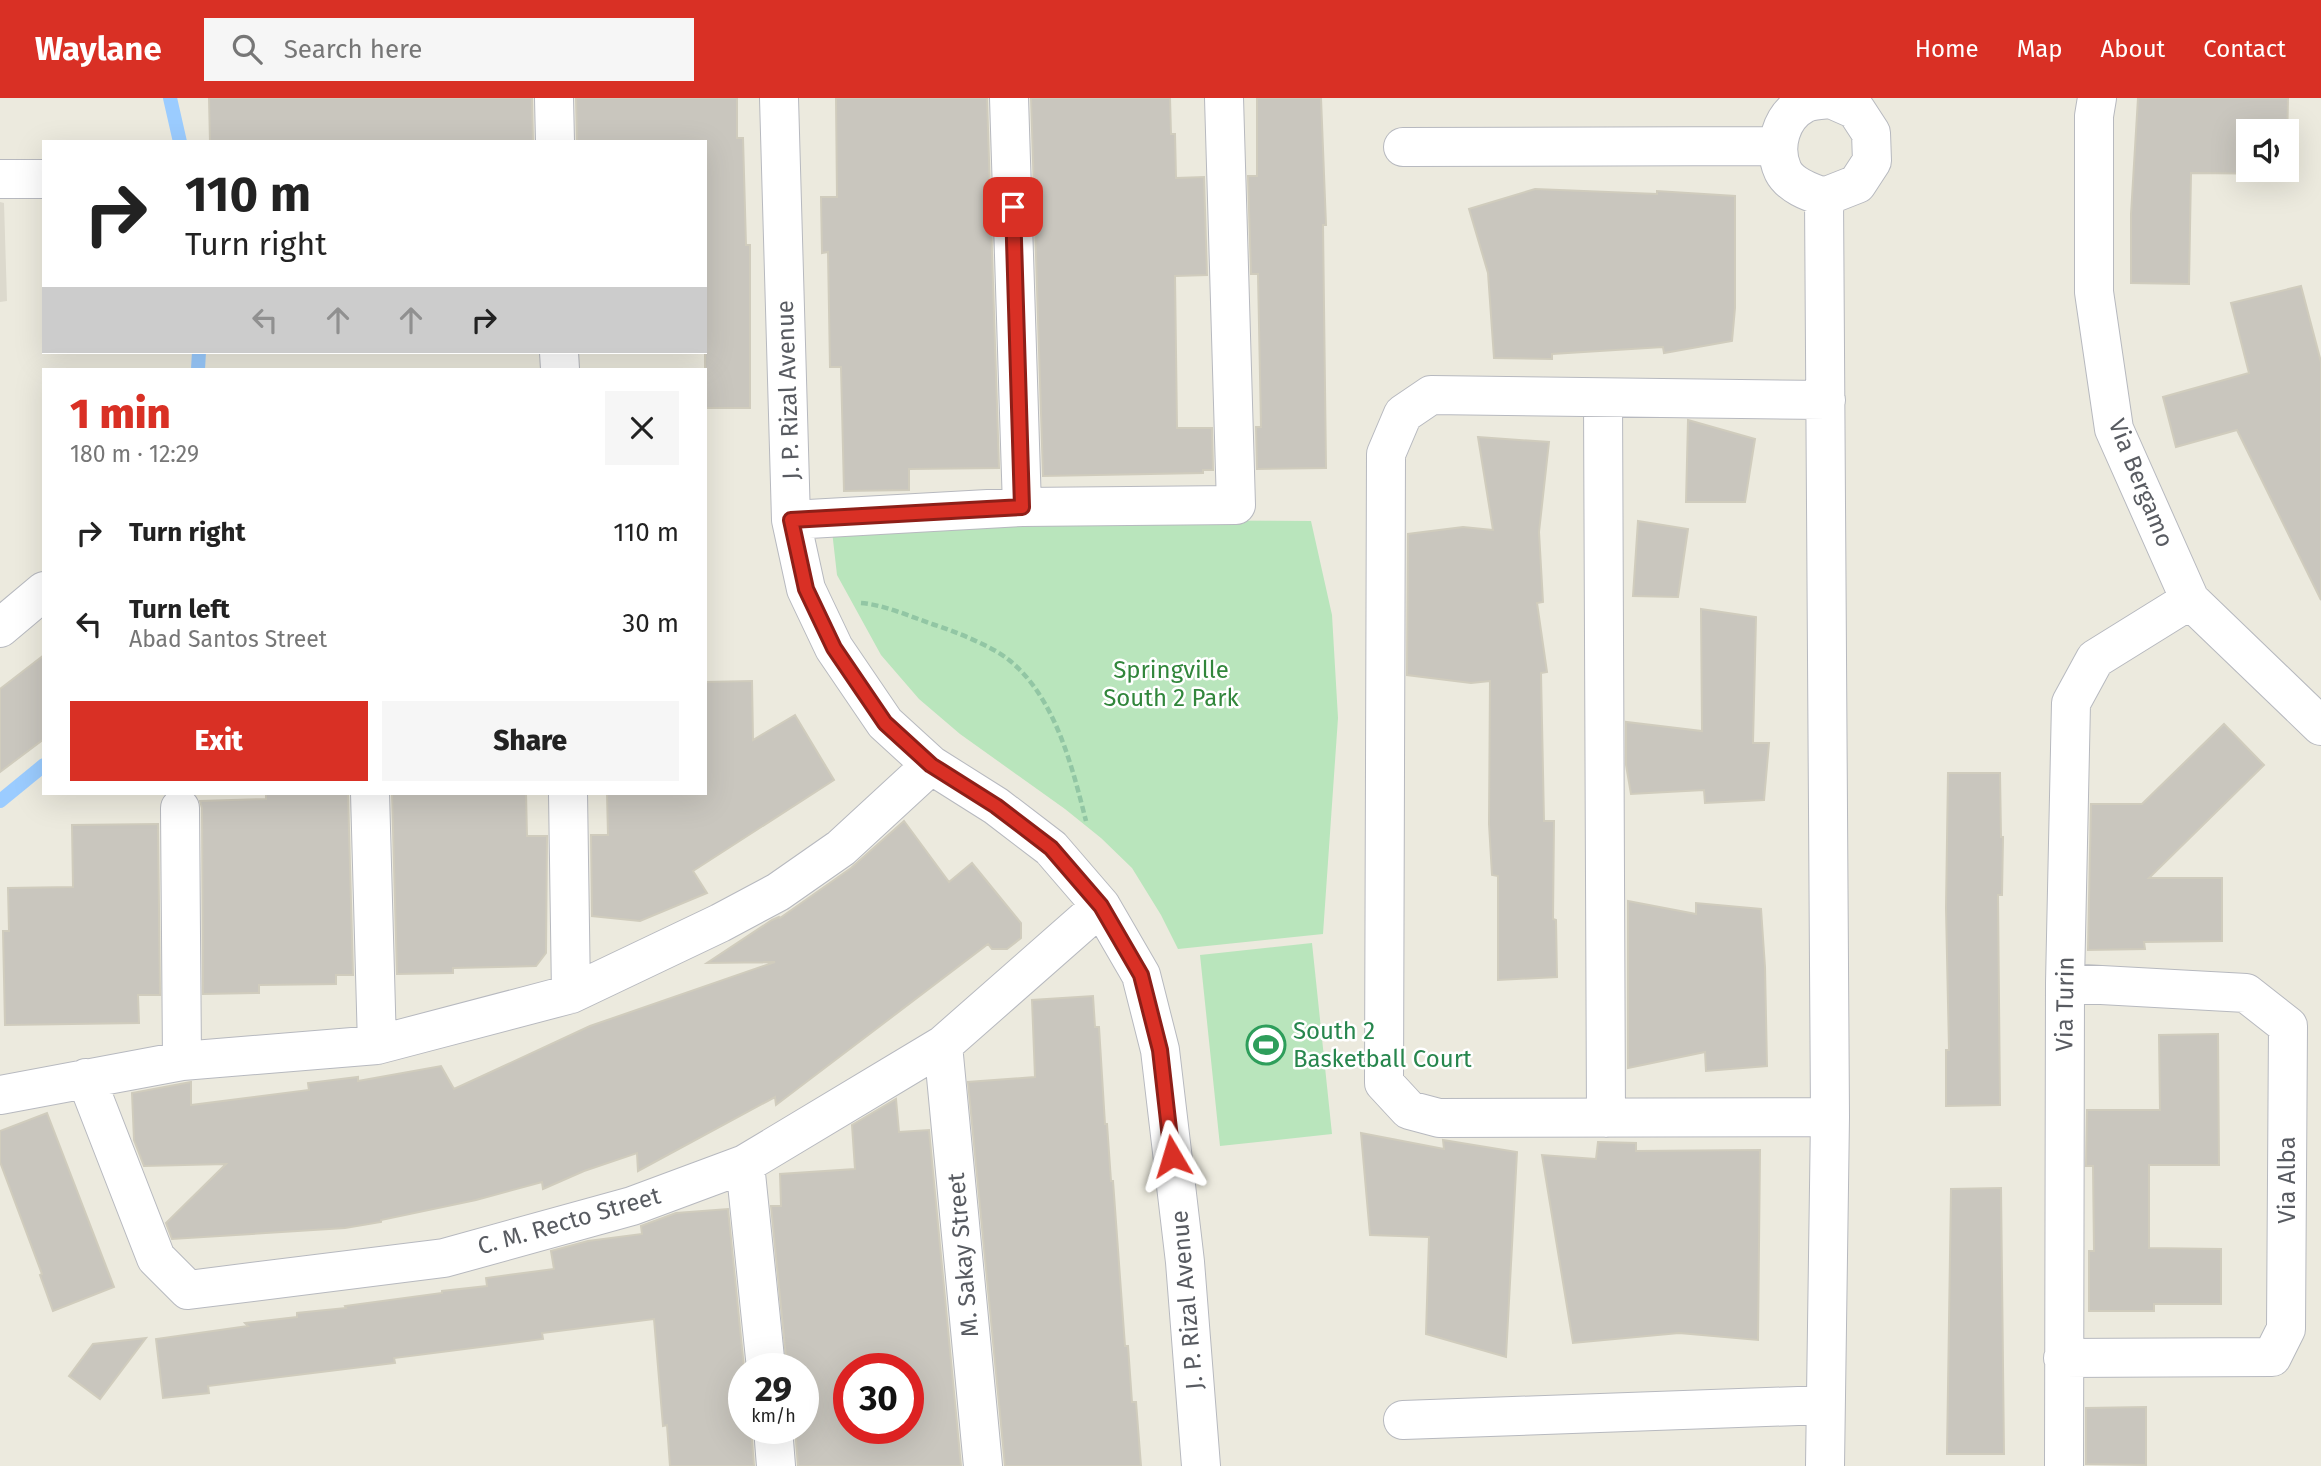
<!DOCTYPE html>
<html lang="en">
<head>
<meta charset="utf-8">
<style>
  body { margin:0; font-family:"Fira Sans",sans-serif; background:#f6f6f6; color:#222; height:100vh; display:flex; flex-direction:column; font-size:26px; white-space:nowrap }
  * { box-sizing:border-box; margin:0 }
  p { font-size:23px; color:#767676 }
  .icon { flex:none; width:38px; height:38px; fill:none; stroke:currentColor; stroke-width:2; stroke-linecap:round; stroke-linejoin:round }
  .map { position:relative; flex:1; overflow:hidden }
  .sheet { position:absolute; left:42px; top:270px; width:665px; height:427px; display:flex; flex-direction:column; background:#fff; border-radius:0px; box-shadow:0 7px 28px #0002 }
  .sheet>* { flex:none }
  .hud { position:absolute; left:42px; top:42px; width:665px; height:214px; border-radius:0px; box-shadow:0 7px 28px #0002; background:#fff; color:#222; overflow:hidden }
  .fabs { position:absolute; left:2236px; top:21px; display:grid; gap:14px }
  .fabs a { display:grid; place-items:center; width:63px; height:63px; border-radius:0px; background:#fff; box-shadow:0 7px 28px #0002; font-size:35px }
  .speed { position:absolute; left:728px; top:1255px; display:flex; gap:14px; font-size:35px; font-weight:700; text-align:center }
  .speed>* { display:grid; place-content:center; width:91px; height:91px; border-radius:50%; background:#fff; box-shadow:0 7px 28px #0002; line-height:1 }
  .speed small { font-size:18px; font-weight:400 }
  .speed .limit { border:10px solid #d22; background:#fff; color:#111 }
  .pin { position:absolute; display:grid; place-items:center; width:60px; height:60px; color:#fff; margin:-30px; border-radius:14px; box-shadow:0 4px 10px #0006 }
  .me { position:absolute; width:77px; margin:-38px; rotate:353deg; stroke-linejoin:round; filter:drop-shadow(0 0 5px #0008) }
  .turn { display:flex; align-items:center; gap:24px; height:147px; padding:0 28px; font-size:32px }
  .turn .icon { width:91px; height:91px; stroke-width:2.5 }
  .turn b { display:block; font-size:49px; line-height:60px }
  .lanes { display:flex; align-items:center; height:66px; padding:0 28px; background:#0003; justify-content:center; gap:35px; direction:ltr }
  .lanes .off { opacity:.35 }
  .round { display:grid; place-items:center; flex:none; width:74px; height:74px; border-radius:0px; background:#f6f6f6 }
  .overview { display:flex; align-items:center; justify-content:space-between; height:119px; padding:0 28px }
  h1 { font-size:42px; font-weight:800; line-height:52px; color:#d93025 }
  .button { display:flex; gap:14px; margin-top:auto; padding:14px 28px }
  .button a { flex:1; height:80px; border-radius:0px; background:#d93025; color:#fff; font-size:28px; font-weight:800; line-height:80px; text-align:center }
  .button a+a { background:#f6f6f6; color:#222 }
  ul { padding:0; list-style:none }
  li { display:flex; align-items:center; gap:21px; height:91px; padding:0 28px }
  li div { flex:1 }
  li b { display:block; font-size:26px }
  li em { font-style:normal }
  header { display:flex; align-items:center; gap:42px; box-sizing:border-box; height:98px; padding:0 35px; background:#d93025; color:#fff }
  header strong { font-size:33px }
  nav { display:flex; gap:38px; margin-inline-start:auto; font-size:24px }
  .search { width:490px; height:63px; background:#f6f6f6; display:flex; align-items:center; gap:18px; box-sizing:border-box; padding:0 24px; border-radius:0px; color:#767676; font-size:26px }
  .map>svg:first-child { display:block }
  .education { fill:#dcd9cd }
  .green { fill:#b9e5bc }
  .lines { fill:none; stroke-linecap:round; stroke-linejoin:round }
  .stream { stroke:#9bccff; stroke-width:14 }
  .building { fill:#c9c6be; stroke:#d0ccbd; stroke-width:2; fill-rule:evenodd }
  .street-casing { stroke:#b7b9bf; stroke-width:40 }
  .path { stroke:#92c6a4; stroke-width:4.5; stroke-dasharray:7 3.5; stroke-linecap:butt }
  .street { stroke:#fff; stroke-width:38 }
  .route-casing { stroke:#8d1f18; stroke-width:18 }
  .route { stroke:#d93025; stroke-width:12 }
  .labels { text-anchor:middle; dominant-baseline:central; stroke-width:5; stroke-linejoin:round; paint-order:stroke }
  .street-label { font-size:24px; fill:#585b61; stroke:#fff }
  .park-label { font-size:24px; fill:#31863b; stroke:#fff }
  .leisure-label { font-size:24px; fill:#27864d; stroke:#fff; text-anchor:start }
</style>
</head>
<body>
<header>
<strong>Waylane</strong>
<div class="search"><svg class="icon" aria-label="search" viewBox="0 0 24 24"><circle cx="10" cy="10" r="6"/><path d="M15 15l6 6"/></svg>Search here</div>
<nav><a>Home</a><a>Map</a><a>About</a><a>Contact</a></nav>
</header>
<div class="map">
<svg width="2321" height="1368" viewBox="0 0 2321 1368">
  <rect width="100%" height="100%" fill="#eceade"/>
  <path class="education" d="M 0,104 L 4,105 L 7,203 L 0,204 Z"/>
  <path class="green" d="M 1039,422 L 1311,423 L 1332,517 L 1338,620 L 1323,836 L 1178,851 L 1161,817 L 1132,770 L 1101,740 L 1065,711 L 960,636 L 919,601 L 881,557 L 837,477 L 832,433 Z
    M 1312,845 L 1332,1036 L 1220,1048 L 1200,857 Z"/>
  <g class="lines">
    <path class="stream" d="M 170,0 L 180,44
      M 198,271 L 199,254
      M 0,703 L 44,667"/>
  </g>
  <path class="building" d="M 209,0 L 532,0 L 533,44 L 210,44 Z
    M 576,0 L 737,0 L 737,40 L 743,40 L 746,147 L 750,147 L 750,310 L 705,310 L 705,44 L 577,44 Z
    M 836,0 L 987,0 L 999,370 L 909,371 L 909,392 L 844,393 L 841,269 L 830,269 L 828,154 L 822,155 L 821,99 L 837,99 Z
    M 1031,0 L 1170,0 L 1171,36 L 1175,36 L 1176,80 L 1204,79 L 1207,177 L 1175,178 L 1177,330 L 1212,330 L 1213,372 L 1203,372 L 1203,375 L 1043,378 Z
    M 1257,0 L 1321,0 L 1326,127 L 1323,127 L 1326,370 L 1257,371 L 1256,329 L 1261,329 L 1258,176 L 1251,176 L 1248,78 L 1257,78 Z
    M 2138,0 L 2288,0 L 2287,49 L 2287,33 L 2249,33 L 2249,72 L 2287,72 L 2287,76 L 2191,75 L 2189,186 L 2131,185 L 2131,116 Z
    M 1535,91 L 1657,96 L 1657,93 L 1735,98 L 1735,210 L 1732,243 L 1664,255 L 1663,249 L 1552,256 L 1552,261 L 1494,260 L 1488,175 L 1469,111 Z
    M 2301,188 L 2321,264 L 2321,502 L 2237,332 L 2176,349 L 2163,299 L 2249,275 L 2231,205 Z
    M 1688,322 L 1755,341 L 1745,404 L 1686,404 Z
    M 1478,339 L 1549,344 L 1539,434 L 1543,504 L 1537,505 L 1547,574 L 1541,575 L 1544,723 L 1554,723 L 1553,821 L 1556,822 L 1557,879 L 1498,882 L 1498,778 L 1492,777 L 1489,726 L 1490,583 L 1471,585 L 1407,577 L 1408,436 L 1463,429 L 1493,432 Z
    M 1638,423 L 1688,431 L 1678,499 L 1633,498 Z
    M 1701,511 L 1756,519 L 1753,645 L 1769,645 L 1764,702 L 1705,705 L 1704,692 L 1631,696 L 1626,667 L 1626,624 L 1702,633 Z
    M 44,557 L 44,641 L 0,674 L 0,591 Z
    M 752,583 L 753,642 L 795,617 L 834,682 L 693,773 L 707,795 L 640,823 L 592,818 L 591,737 L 608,737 L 607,695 L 705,695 L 705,584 Z
    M 2224,626 L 2264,667 L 2149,780 L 2222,780 L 2222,843 L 2144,844 L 2145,851 L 2088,852 L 2091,706 L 2142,706 Z
    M 1948,675 L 2000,675 L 2001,739 L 2003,739 L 2002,797 L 1998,797 L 2000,1007 L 1946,1008 L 1946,952 L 1949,952 L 1946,810 Z
    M 266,695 L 348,695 L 353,877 L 336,877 L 336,886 L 259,887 L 259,895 L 203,896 L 202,710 L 200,703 L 266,701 Z
    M 392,695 L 526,695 L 527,738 L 547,738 L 546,855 L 536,868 L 453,870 L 453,875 L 397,876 Z
    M 904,723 L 949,784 L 972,765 L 1021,825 L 1021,840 L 1007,851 L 992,851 L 988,846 L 776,1007 L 775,999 L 638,1073 L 637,1055 L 584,1073 L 543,1091 L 542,1084 L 476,1102 L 381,1122 L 381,1124 L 345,1130 L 172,1141 L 166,1125 L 226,1066 L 144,1068 L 134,1042 L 132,995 L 191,984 L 191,1007 L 309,992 L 308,985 L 358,979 L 358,983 L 441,968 L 454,991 L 590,928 L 775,864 L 707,865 L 772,822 L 779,819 L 780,820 L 851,770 Z
    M 158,726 L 160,897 L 138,897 L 139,925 L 5,927 L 3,833 L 9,833 L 8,790 L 73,789 L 72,727 Z
    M 1628,803 L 1696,816 L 1696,805 L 1761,811 L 1765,869 L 1767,968 L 1706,973 L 1705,954 L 1628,970 Z
    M 1093,898 L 1095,929 L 1099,929 L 1105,1026 L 1107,1026 L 1111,1083 L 1113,1083 L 1125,1248 L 1128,1248 L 1132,1304 L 1136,1304 L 1141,1368 L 1005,1368 L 968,984 L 1035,979 L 1032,902 Z
    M 2218,936 L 2219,1067 L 2149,1067 L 2149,1150 L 2221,1151 L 2221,1206 L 2154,1206 L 2154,1213 L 2089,1213 L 2089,1153 L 2094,1153 L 2093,1068 L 2086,1068 L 2087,1012 L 2160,1012 L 2159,937 Z
    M 896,1001 L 899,1034 L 929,1032 L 961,1368 L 798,1368 L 795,1330 L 803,1330 L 803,1270 L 787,1270 L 771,1108 L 781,1108 L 780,1076 L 855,1071 L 852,1027 ZM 849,1270 L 908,1270 L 908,1330 L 849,1330 Z
    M 47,1015 L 114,1189 L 53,1213 L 40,1177 L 42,1176 L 0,1064 L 0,1033 Z
    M 1361,1035 L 1444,1051 L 1443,1042 L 1517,1054 L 1506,1259 L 1426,1236 L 1429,1139 L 1370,1137 Z
    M 1598,1044 L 1636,1045 L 1636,1053 L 1760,1052 L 1758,1242 L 1679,1235 L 1573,1245 L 1542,1057 L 1596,1061 Z
    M 2001,1090 L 2004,1356 L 1947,1356 L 1951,1091 Z
    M 728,1111 L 744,1270 L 744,1330 L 751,1330 L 754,1368 L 670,1368 L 667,1327 L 663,1328 L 654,1221 L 542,1235 L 543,1241 L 394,1260 L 395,1265 L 208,1288 L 209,1295 L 163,1300 L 156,1241 L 248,1228 L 245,1225 L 297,1219 L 297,1215 L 346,1210 L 345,1208 L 442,1195 L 442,1193 L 487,1188 L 486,1180 L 554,1171 L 551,1153 L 588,1143 L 642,1136 L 641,1128 L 676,1115 Z
    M 146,1240 L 100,1301 L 69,1278 L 93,1246 Z
    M 2146,1309 L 2146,1367 L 2086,1366 L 2086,1310 Z"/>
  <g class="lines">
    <defs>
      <path id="street" d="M 554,0 L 555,44
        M 779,0 L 791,422 L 806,491 L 834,550 L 885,625 L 931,667 L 996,708 L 1051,750 L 1101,808 L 1141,877 L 1160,952 L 1185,1164 L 1201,1368
        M 1009,0 L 1022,409
        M 2097,0 L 2094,18 L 2094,194 L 2114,331 L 2190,502 L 2321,628
        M 1831,1 L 1856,12 L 1871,35 L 1872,63 L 1857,86 L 1824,99 C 1809,94 1790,87 1783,73 C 1772,49 1781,18 1804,6 C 1811,2 1823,2 1831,1 Z
        M 1403,49 L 1777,48
        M 0,81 L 44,81
        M 1824,99 L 1830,1019 L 1825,1368
        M 559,254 L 560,271
        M 1603,300 L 1606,1020
        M 1826,302 L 1431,297 L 1403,316 L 1386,356 L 1384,985 L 1409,1012 L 1439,1020 L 1830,1019
        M 791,422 L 1022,409 L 1236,407 L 1224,0
        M 0,530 L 44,493
        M 370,695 L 377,947
        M 568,695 L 571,896
        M 180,710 L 182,963
        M 943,947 L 983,1368
        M 86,980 L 156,1160 L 188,1192 L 444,1160 L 632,1108 L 745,1066 L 943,947 L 1101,808
        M 0,997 L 182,963 L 377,947 L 571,896 L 720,825 L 778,794 L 841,750 L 931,667
        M 745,1066 L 766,1270
        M 2063,1260 L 2272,1259 L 2286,1231 L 2288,928 L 2246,895 L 2065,885
        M 1403,1322 L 1825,1307
        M 773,1330 L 776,1368
        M 2064,1368 L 2065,885 L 2071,605 L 2095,561 L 2190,502"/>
    </defs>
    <use href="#street" class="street-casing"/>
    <path class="path" d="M 861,505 C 885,507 909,518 932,526 C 954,533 992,548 1009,562 C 1055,599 1072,668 1086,723"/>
    <use href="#street" class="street"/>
  </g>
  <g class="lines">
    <defs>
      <path id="route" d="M 1013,109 L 1022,409 L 791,422 L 806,491 L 834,550 L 885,625 L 931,667 L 996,708 L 1051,750 L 1101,808 L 1141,877 L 1160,952 L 1172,1058"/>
    </defs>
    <use href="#route" class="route-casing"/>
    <use href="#route" class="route"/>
  </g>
  <defs>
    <symbol id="stadium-ring" viewBox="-11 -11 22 22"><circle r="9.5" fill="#fff" stroke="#2e9e5b" stroke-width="1.5"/><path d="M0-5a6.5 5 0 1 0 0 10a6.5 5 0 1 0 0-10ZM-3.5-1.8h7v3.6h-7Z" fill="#2e9e5b"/></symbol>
  </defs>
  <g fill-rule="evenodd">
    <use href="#stadium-ring" x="1244" y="925" width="44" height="44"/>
  </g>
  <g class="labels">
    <g class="street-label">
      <text transform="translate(788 292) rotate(-92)">J. P. Rizal Avenue</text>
      <text transform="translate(2141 385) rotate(68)">Via Bergamo</text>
      <text transform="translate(2065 906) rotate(-89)">Via Turin</text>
      <text transform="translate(2287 1082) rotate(-90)">Via Alba</text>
      <text transform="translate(569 1123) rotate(-16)">C. M. Recto Street</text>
      <text transform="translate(963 1157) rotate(-95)">M. Sakay Street</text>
      <text transform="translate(1187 1202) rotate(-95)">J. P. Rizal Avenue</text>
    </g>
    <g class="park-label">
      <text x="1171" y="572">Springville<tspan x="1171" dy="28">South 2 Park</tspan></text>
    </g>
    <g class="leisure-label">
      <text x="1293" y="933">South 2<tspan x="1293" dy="28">Basketball Court</tspan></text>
    </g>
  </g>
</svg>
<div class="fabs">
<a><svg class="icon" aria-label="sound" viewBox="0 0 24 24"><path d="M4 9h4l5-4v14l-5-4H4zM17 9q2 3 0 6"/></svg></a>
</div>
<div class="speed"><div>29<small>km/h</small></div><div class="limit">30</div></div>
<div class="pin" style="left:1013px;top:109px;background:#d93025"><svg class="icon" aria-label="arrive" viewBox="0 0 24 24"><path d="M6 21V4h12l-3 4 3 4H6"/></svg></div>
<svg class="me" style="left:1172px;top:1058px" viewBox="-20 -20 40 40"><path d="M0-17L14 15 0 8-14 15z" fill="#d93025" stroke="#fff" stroke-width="4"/></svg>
<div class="hud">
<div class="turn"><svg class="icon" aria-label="right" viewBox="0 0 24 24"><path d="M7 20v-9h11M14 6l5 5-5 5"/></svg><div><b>110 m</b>Turn right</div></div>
<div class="lanes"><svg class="icon off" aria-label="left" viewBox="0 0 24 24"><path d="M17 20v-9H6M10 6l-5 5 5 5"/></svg><svg class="icon off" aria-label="ahead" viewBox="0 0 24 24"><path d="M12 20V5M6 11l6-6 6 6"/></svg><svg class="icon off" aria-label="ahead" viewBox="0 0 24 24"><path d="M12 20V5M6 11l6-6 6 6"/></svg><svg class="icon" aria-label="right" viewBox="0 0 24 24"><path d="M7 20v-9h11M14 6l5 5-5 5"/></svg></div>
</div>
<section class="sheet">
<div class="overview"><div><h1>1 min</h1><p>180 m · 12:29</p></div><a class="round"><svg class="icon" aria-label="close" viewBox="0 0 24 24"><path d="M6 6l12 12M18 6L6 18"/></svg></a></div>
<ul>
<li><svg class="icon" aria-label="right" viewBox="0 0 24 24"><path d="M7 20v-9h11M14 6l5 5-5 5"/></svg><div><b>Turn right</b></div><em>110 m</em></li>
<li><svg class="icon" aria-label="left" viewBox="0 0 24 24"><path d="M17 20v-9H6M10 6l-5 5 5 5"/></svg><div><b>Turn left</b><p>Abad Santos Street</p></div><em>30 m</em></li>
</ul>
<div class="button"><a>Exit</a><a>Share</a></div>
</section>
</div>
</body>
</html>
